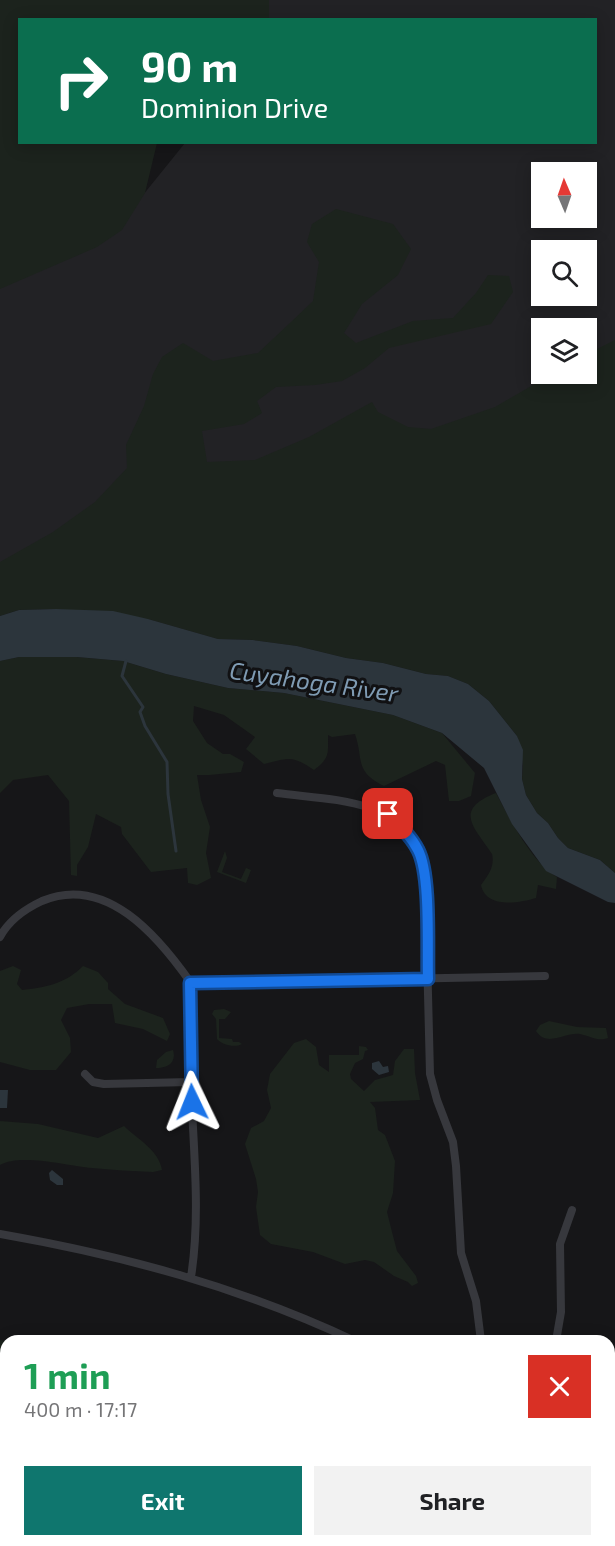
<!DOCTYPE html>
<html lang="en">
<head>
<meta charset="utf-8">
<style>
  body { margin:0; font-family:"Exo 2",sans-serif; background:#f2f2f2; color:#202124; height:100vh; display:flex; flex-direction:column; font-size:22px; white-space:nowrap }
  * { box-sizing:border-box; margin:0 }
  p { font-size:20px; color:#757577 }
  .icon { flex:none; width:33px; height:33px; fill:none; stroke:currentColor; stroke-width:2; stroke-linecap:round; stroke-linejoin:round }
  .map { position:relative; flex:1; overflow:hidden }
  .side { position:absolute; left:0px; top:1335px; width:615px; height:212px; display:flex; flex-direction:column; background:#fff; border-radius:18px 18px 0 0; box-shadow:0 3px 15px #0003 }
  .side>* { flex:none }
  .banner { position:absolute; left:18px; top:18px; width:579px; height:126px; border-radius:0px; box-shadow:0 3px 15px #0003; background:#0b6e4f; color:#fff; overflow:hidden }
  .needle { width:39px; rotate:358deg }
  .controls { position:absolute; left:531px; top:162px; display:grid; gap:12px }
  .controls a { display:grid; place-items:center; width:66px; height:66px; border-radius:0px; background:#fff; box-shadow:0 3px 15px #0003; font-size:30px }
  .pin { position:absolute; display:grid; place-items:center; width:51px; height:51px; color:#fff; margin:-26px; border-radius:12px; box-shadow:0 3px 9px #0006 }
  .me { position:absolute; width:66px; margin:-33px; rotate:358deg; stroke-linejoin:round; filter:drop-shadow(0 0 4px #0008) }
  .turn { display:flex; align-items:center; gap:21px; height:126px; padding:0 24px; font-size:27px }
  .turn .icon { width:78px; height:78px; stroke-width:2.5 }
  .turn b { display:block; font-size:42px; line-height:51px }
  .round { display:grid; place-items:center; flex:none; width:63px; height:63px; border-radius:0px; background:#f2f2f2 }
  .overview { display:flex; align-items:center; justify-content:space-between; height:102px; padding:0 24px }
  h1 { font-size:36px; font-weight:700; line-height:45px; color:#1e9e55 }
  .primary-button { display:flex; gap:12px; margin-top:auto; padding:12px 24px }
  .primary-button a { flex:1; height:69px; border-radius:0px; background:#0f766e; color:#fff; font-size:24px; font-weight:700; line-height:69px; text-align:center }
  .primary-button a+a { background:#f2f2f2; color:#202124 }
  .map>svg:first-child { display:block }
  .built { fill:#222225; fill-rule:evenodd }
  .green { fill:#1c231d }
  .water { fill:#2c353c }
  .lines { fill:none; stroke-linecap:round; stroke-linejoin:round }
  .stream { stroke:#2c353c; stroke-width:3 }
  .minor { stroke:#37383d; stroke-width:8 }
  .rail-casing { stroke:#4a4c52; stroke-width:5 }
  .rail { stroke:#111113; stroke-width:3; stroke-dasharray:9; stroke-linecap:butt }
  .route-casing { stroke:#114b97; stroke-width:15 }
  .route { stroke:#1a73e8; stroke-width:10 }
  .labels { text-anchor:middle; dominant-baseline:central; stroke-width:6; stroke-linejoin:round; paint-order:stroke }
  .water-label { font-size:24px; font-style:italic; fill:#7f9bb3; stroke:#111113 }
</style>
</head>
<body>
<div class="map">
<svg width="615" height="1546" viewBox="0 0 615 1546">
  <rect width="100%" height="100%" fill="#161618"/>
  <path class="built" d="M 269,0 L 615,0 L 615,362 L 468,452 L 0,598 L 0,271 L 118,226 L 185,143 L 596,142 L 596,20 L 269,19 ZM 542,172 L 586,172 L 586,218 L 542,218 ZM 542,250 L 586,250 L 586,296 L 542,296 ZM 542,328 L 586,328 L 586,374 L 542,374 Z"/>
  <path class="green" d="M 0,0 L 269,0 L 269,19 L 20,20 L 20,142 L 157,143 L 145,193 L 122,230 L 97,247 L 0,289 Z
    M 336,209 L 393,224 L 411,249 L 398,275 L 362,304 L 344,333 L 356,343 L 413,321 L 453,318 L 476,293 L 488,275 L 509,276 L 513,292 L 491,324 L 389,348 L 365,368 L 342,381 L 315,385 L 276,387 L 257,401 L 262,413 L 244,424 L 202,431 L 207,462 L 255,460 L 309,437 L 372,402 L 378,412 L 408,427 L 431,429 L 495,407 L 552,374 L 586,374 L 587,354 L 615,340 L 615,873 L 600,860 L 568,848 L 558,838 L 548,823 L 537,813 L 526,795 L 522,779 L 523,765 L 517,736 L 489,701 L 468,684 L 448,676 L 426,674 L 383,663 L 346,658 L 297,646 L 253,640 L 218,639 L 148,619 L 56,609 L 19,610 L 0,616 L 0,562 L 53,532 L 95,502 L 127,468 L 126,445 L 144,406 L 153,374 L 162,357 L 183,343 L 213,361 L 258,353 L 291,322 L 313,301 L 319,262 L 307,242 L 312,224 Z
    M 19,657 L 77,657 L 123,661 L 166,674 L 228,688 L 284,693 L 393,715 L 442,733 L 475,773 L 471,796 L 459,801 L 449,801 L 445,765 L 436,761 L 384,786 C 354,771 364,761 355,734 L 332,737 L 328,735 C 328,754 330,758 314,770 C 292,755 289,758 264,764 L 246,749 L 255,737 L 224,715 L 194,706 L 193,721 L 207,743 L 223,754 L 230,754 L 244,762 L 241,772 L 209,775 L 197,775 L 201,800 L 210,827 L 206,853 L 211,878 L 197,885 L 188,883 L 187,868 L 151,872 L 122,834 L 121,827 L 96,814 L 88,847 L 77,865 L 77,876 L 71,875 L 69,801 L 48,775 L 13,780 L 0,793 L 0,661 Z
    M 496,793 C 509,818 533,864 557,877 L 556,889 L 538,885 L 536,898 C 519,903 486,909 481,885 C 488,875 495,867 492,854 C 475,828 452,810 496,793 Z
    M 225,851 L 227,858 L 222,872 L 241,879 L 246,868 L 251,870 L 246,883 L 217,872 Z
    M 13,966 L 21,970 L 17,984 L 22,990 C 44,988 67,983 83,966 L 98,972 L 108,983 L 108,989 L 125,1004 L 163,1018 L 170,1034 L 167,1041 L 143,1029 L 115,1023 L 112,1004 L 89,1004 L 67,1008 L 61,1020 L 70,1038 L 71,1052 L 56,1070 L 30,1070 L 0,1062 L 0,971 Z
    M 224,1009 L 231,1012 L 225,1019 L 219,1019 L 219,1038 L 232,1039 L 233,1042 L 239,1042 L 242,1044 C 235,1048 222,1045 217,1039 L 216,1019 L 212,1014 L 214,1010 Z
    M 549,1021 L 577,1027 L 606,1028 L 608,1038 C 598,1042 590,1036 580,1034 C 565,1032 547,1048 536,1031 L 540,1025 Z
    M 306,1039 L 316,1047 L 319,1065 L 329,1072 L 329,1055 L 359,1055 L 359,1046 L 366,1047 L 368,1050 L 365,1051 L 363,1059 L 355,1063 L 350,1074 L 351,1079 L 364,1091 L 375,1080 L 393,1075 L 395,1061 L 404,1049 L 414,1049 L 415,1073 L 420,1100 L 370,1102 L 375,1108 L 378,1130 L 385,1135 L 395,1161 L 393,1193 L 387,1212 L 392,1232 L 397,1251 L 416,1276 L 418,1283 L 412,1286 L 408,1282 L 394,1276 L 374,1262 L 365,1260 L 345,1264 L 313,1252 L 271,1244 L 260,1235 L 256,1207 L 258,1192 L 256,1179 L 245,1144 L 251,1128 L 264,1121 L 271,1108 L 267,1090 L 270,1074 L 294,1043 Z
    M 173,1050 C 177,1063 167,1068 156,1068 L 157,1060 L 166,1052 Z
    M 0,1121 L 38,1124 L 98,1138 L 124,1126 C 137,1139 159,1150 162,1170 L 153,1172 C 133,1171 112,1170 92,1168 C 69,1166 20,1153 0,1165 Z
    M 0,1340 L 6,1341 L 6,1412 L 0,1412 Z
    M 6,1433 L 6,1540 L 248,1541 L 232,1546 L 0,1546 L 0,1434 Z
    M 615,1450 L 615,1546 L 558,1546 L 545,1541 L 609,1540 L 609,1452 Z
    M 262,1541 L 262,1540 L 321,1541 L 307,1546 L 247,1546 Z
    M 375,1541 L 494,1540 L 505,1546 L 371,1546 L 371,1542 Z"/>
  <path class="water" d="M 56,609 L 113,611 L 148,619 L 218,639 L 253,640 L 297,646 L 346,658 L 383,663 L 426,674 L 448,676 L 468,684 L 489,701 L 517,736 L 523,750 L 522,779 L 526,795 L 537,813 L 548,823 L 558,838 L 568,848 L 600,860 L 615,873 L 615,903 L 608,902 L 546,871 L 512,824 L 484,768 L 442,733 L 393,715 L 284,693 L 228,688 L 166,674 L 123,661 L 77,657 L 19,657 L 0,661 L 0,616 L 19,610 Z
    M 379,1061 L 383,1067 L 388,1066 L 389,1072 L 379,1075 L 372,1069 L 372,1063 Z
    M 0,1090 L 8,1090 L 7,1108 L 0,1108 Z
    M 52,1170 L 63,1179 L 63,1185 L 57,1185 L 50,1180 L 49,1173 Z"/>
  <g class="lines">
    <path class="stream" d="M 126,661 L 122,676 L 143,707 L 140,712 L 145,726 L 167,762 L 168,794 L 176,851"/>
    <path class="minor" d="M 277,793 C 327,800 396,797 419,851 C 422,858 423,866 425,874 L 430,1074 L 437,1100 L 453,1142 L 456,1166 L 461,1253 L 476,1301 L 481,1341
      M 0,937 C 9,920 25,909 42,901 C 106,874 158,936 191,983
      M 191,983 L 545,976
      M 191,983 C 190,1016 189,1050 191,1084 C 193,1148 201,1213 191,1277
      M 85,1074 L 93,1082 L 104,1084 L 190,1082
      M 0,1234 C 125,1256 240,1287 355,1341
      M 556,1341 L 561,1312 L 560,1244 L 572,1210"/>
    <defs>
      <path id="rail" d="M 0,1426 L 6,1426
        M 609,1439 L 615,1437
        M 530,1540 L 541,1546
        M 318,1546 L 333,1540"/>
    </defs>
    <use href="#rail" class="rail-casing"/>
    <use href="#rail" class="rail"/>
  </g>
  <g class="lines">
    <defs>
      <path id="route" d="M 192,1102 L 190,983 L 428,979 C 427,948 431,875 418,850 C 411,836 399,825 388,814"/>
    </defs>
    <use href="#route" class="route-casing"/>
    <use href="#route" class="route"/>
  </g>
  <g class="labels">
    <g class="water-label">
      <text transform="translate(314 681) rotate(8)">Cuyahoga River</text>
    </g>
  </g>
</svg>
<div class="controls">
<a><svg class="needle" viewBox="-14 -14 28 28"><path d="M0-13l5 13h-10z" fill="#e53935"/><path d="M0 13l5-13h-10z" fill="#757577"/></svg></a>
<a><svg class="icon" aria-label="search" viewBox="0 0 24 24"><circle cx="10" cy="10" r="6"/><path d="M15 15l6 6"/></svg></a>
<a><svg class="icon" aria-label="layers" viewBox="0 0 24 24"><path d="M12 4l9 5-9 5-9-5zM3 14l9 5 9-5"/></svg></a>
</div>
<div class="pin" style="left:388px;top:814px;background:#d93025"><svg class="icon" aria-label="arrive" viewBox="0 0 24 24"><path d="M6 21V4h12l-3 4 3 4H6"/></svg></div>
<svg class="me" style="left:192px;top:1102px" viewBox="-20 -20 40 40"><path d="M0-17L14 15 0 8-14 15z" fill="#1a73e8" stroke="#fff" stroke-width="4"/></svg>
<div class="banner">
<div class="turn"><svg class="icon" aria-label="right" viewBox="0 0 24 24"><path d="M7 20v-9h11M14 6l5 5-5 5"/></svg><div><b>90 m</b>Dominion Drive</div></div>
</div>
<section class="side">
<div class="overview"><div><h1>1 min</h1><p>400 m · 17:17</p></div><a class="round" style="background:#d93025;color:#fff"><svg class="icon" aria-label="close" viewBox="0 0 24 24"><path d="M6 6l12 12M18 6L6 18"/></svg></a></div>
<div class="primary-button"><a>Exit</a><a>Share</a></div>
</section>
</div>
</body>
</html>
